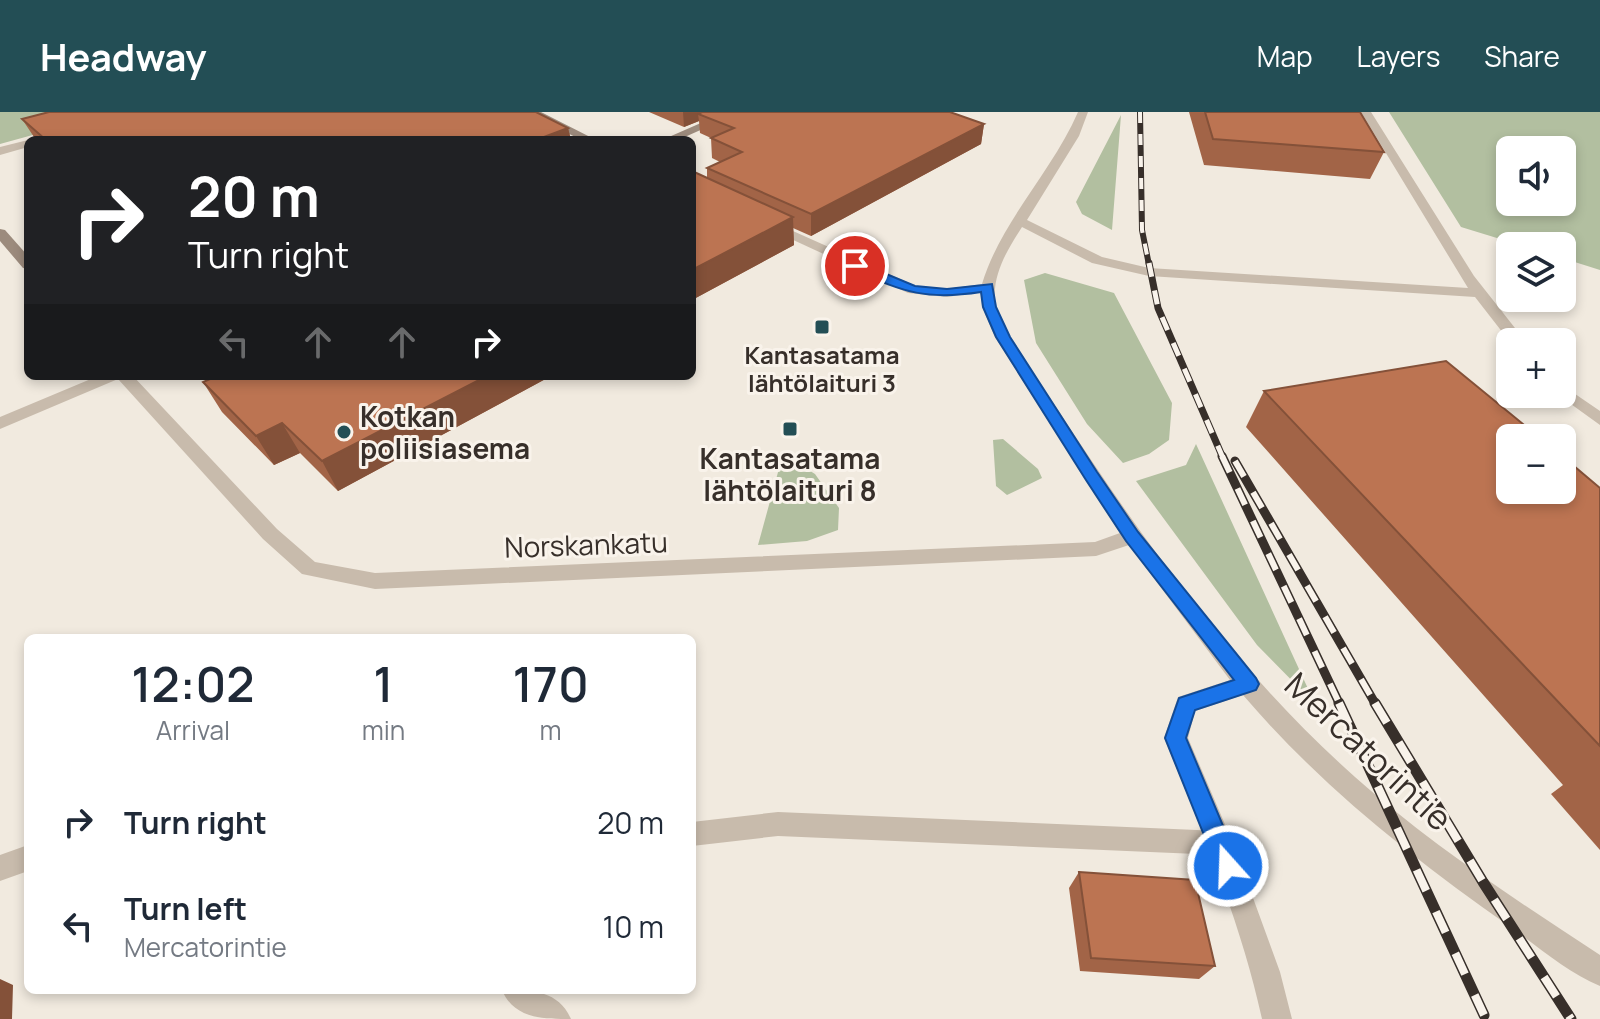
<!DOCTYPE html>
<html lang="en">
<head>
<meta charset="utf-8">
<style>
  body { margin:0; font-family:Manrope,sans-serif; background:#f2f2f3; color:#1f2937; height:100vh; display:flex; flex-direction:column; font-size:30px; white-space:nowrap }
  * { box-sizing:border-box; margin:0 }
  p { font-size:26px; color:#747a83 }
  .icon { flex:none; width:44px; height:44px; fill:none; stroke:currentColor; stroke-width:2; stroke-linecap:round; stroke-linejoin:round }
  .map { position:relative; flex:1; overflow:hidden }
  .details { position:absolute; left:24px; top:522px; width:672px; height:360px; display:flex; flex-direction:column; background:#fff; border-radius:12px; box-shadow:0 4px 12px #0003 }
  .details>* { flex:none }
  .top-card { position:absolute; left:24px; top:24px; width:672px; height:244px; border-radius:12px; box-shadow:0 4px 12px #0003; background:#202124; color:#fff; overflow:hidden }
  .fabs { position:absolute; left:1496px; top:24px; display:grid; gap:16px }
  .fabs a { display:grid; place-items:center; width:80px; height:80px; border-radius:12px; background:#fff; box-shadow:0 4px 12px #0003; font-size:40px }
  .pin { position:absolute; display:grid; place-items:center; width:68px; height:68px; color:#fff; margin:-34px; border:4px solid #fff; border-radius:50%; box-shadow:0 2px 8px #0007 }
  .me { position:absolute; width:88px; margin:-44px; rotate:340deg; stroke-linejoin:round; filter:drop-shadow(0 0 6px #0008) }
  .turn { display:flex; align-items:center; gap:28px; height:168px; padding:0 32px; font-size:36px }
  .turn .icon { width:104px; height:104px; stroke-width:2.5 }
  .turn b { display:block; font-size:56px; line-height:68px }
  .lanes { display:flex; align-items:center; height:76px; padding:0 32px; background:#0003; justify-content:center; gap:40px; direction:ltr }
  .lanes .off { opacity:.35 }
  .eta { display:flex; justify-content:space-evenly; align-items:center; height:136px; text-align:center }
  .eta b { font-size:48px; font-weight:600; line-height:56px }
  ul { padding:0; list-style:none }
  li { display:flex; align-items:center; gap:24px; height:104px; padding:0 32px }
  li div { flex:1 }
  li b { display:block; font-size:30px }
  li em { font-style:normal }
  header { display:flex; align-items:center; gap:48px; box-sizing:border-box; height:112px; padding:0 40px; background:#234e55; color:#fff }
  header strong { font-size:38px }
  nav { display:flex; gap:44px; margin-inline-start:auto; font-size:28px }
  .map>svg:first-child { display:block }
  .green { fill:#b2bfa0; fill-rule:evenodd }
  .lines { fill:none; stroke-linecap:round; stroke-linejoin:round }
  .lane { fill:#c8bbac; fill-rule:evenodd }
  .street { fill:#c8bbac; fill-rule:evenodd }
  .secondary { fill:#9c8b7d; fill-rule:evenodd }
  .rail-far3-casing { stroke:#372f2a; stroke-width:6 }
  .rail-far2-casing { stroke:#372f2a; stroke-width:7 }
  .rail-far1-casing { stroke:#372f2a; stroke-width:9 }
  .rail-casing { stroke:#372f2a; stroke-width:11 }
  .rail-far3 { stroke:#f9f3eb; stroke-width:4; stroke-dasharray:11; stroke-linecap:butt }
  .rail-far2 { stroke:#f9f3eb; stroke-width:5; stroke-dasharray:14; stroke-linecap:butt }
  .rail-far1 { stroke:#f9f3eb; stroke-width:6; stroke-dasharray:18; stroke-linecap:butt }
  .rail { stroke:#f9f3eb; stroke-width:8; stroke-dasharray:23; stroke-linecap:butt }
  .wall { fill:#a26447 }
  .shaded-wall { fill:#845139 }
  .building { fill:#bc7452; stroke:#845139; stroke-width:2 }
  .route { fill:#1a73e8; stroke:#114b97; stroke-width:2 }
  .poi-dot { fill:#234e55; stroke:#f9f3eb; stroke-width:3 }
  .labels { text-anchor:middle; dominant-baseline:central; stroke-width:6; stroke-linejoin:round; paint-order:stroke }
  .far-poi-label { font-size:24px; font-weight:bold; fill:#372f2a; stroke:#f9f3eb }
  .poi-label { font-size:28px; font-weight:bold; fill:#372f2a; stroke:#f9f3eb; text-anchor:start }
  .street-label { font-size:28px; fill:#372f2a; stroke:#f9f3eb }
  .near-street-label { font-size:34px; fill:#372f2a; stroke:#f9f3eb }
</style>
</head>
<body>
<header>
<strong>Headway</strong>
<nav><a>Map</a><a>Layers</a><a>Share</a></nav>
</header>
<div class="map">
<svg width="1600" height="907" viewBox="0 0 1600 907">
  <rect width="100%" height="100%" fill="#f1eadf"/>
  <path class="green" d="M 0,0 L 116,0 L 0,32 Z
    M 1389,0 L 1600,0 L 1600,158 L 1562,146 L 1562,134 L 1523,134 L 1461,115 ZM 1562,38 L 1562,90 L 1510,90 L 1510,38 Z
    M 1121,3 L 1112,118 L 1082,102 L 1076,90 Z
    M 1045,161 L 1114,181 L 1172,291 L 1169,328 L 1149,342 L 1123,351 L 1087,312 L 1036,231 L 1024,168 Z
    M 1003,327 L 1038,357 L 1042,366 L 1007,383 L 996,374 L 993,328 Z
    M 1196,332 L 1315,592 L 1257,533 L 1136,369 L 1186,353 Z
    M 783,342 L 815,362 L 839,396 L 838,418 L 807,429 L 758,433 Z"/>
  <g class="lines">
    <path class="lane" d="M 778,700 L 1220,719 L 1229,722 L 1233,731 L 1229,740 L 1220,743 L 778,724 L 692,734 L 692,710 Z"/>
    <path class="street" d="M 1078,0 L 1088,0 L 1079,24 L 1027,108 L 1102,145 L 1149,156 L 1468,176 L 1361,0 L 1371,0 L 1474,164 L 1526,230 L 1510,230 L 1475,185 L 1149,164 L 1092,151 L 1022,115 C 1007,138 990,166 996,194 C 1004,227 1039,270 1058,298 C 1145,431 1236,559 1355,665 C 1430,732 1516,788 1600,843 L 1600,874 C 1568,861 1537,834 1509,814 C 1412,746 1320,673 1243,583 L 1195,599 L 1188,626 L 1233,731 L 1280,860 L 1292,907 L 1262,907 C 1241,810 1202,718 1164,626 L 1178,585 L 1230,568 L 1129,433 L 1096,444 L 375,477 L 302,462 L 263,427 L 118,267 L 0,317 L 0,305 L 98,264 L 133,264 L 277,417 L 315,450 L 375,461 L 1095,430 L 1120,421 L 995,225 L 982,195 L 981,180 L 947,185 L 908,181 L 763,114 L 775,111 L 916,174 L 947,177 L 982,172 C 1001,109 1052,60 1078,0 Z
      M 28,28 L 28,35 L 0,43 L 0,35 Z
      M 1562,273 L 1600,299 L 1600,313 L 1557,282 L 1562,282 Z
      M 28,733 L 28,759 L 0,769 L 0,743 Z
      M 502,878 C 529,878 558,877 571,907 C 543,907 514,907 502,878 Z"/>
    <path class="secondary" d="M 527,0 L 541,0 L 596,28 L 581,28 Z
      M 726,0 L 741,0 L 678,28 L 662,28 Z
      M 0,117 L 5,118 L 28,144 L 28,157 L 23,156 L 0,129 Z"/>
    <defs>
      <path id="rail-far3" d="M 1140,0 L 1142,118 L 1149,153"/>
      <path id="rail-far2" d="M 1149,151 L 1158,196 L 1223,346"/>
      <path id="rail-far1" d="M 1222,344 L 1340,593
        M 1235,349 L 1376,593"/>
      <path id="rail" d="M 1339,591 L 1484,903
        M 1375,591 L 1483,770 L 1571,907"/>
    </defs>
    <use href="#rail-far3" class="rail-far3-casing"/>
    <use href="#rail-far2" class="rail-far2-casing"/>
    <use href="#rail-far1" class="rail-far1-casing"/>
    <use href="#rail" class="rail-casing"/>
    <use href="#rail-far3" class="rail-far3"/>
    <use href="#rail-far2" class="rail-far2"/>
    <use href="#rail-far1" class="rail-far1"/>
    <use href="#rail" class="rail"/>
  </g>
  <path class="wall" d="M 649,0 L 953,0 L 952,1 L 984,12 L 981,32 L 811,124 L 793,116 L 794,133 L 692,188 L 692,59 L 707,66 L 707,56 L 720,50 L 712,46 L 711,26 L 700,21 L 699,9 L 684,15 Z
    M 1189,0 L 1360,0 L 1384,40 L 1370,67 L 1204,53 Z
    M 22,7 L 568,16 L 571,28 L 36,28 Z
    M 551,264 L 338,379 L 300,341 L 274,353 L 222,300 L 203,270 Z
    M 1264,279 L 1600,376 L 1600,738 L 1551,682 L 1563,673 L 1246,315 Z
    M 1079,760 L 1215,854 L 1199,867 L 1080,859 L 1069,776 Z"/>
  <path class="shaded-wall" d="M 683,0 L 719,0 L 698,2 L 699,9 L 684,15 Z
    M 984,12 L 981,32 L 811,124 L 811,102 Z
    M 568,16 L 571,28 L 536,28 Z
    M 793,105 L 794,133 L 692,188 L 692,158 Z
    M 487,264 L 551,264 L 338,379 L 322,349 Z
    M 282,311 L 300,341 L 274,353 L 256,324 Z
    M 0,867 L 13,873 L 12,907 L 0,907 Z"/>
  <path class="building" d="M 49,0 L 536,0 L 568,16 L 536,28 L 46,28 L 22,7 Z
    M 702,0 L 950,0 L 984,12 L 811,102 L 707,56 L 742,40 L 711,26 L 734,16 L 698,2 Z
    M 1205,0 L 1360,0 L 1384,40 L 1213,27 Z
    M 692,59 L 793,105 L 692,158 Z
    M 1446,249 L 1540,326 L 1510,326 L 1510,378 L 1562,378 L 1562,344 L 1600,376 L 1600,634 L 1264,279 Z
    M 217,264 L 487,264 L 322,349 L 282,311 L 256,324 L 203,270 Z
    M 1079,760 L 1195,768 L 1215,854 L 1091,846 Z"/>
  <path class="route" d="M 851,151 L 860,151 L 915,174 L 947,177 L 992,172 L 996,195 L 1010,225 L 1097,360 L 1138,420 L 1256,566 L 1259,572 L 1256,578 L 1195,598 L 1186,626 L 1240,754 L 1236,763 L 1228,766 L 1220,763 L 1165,626 L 1179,586 L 1234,568 L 1126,429 L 1086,368 L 996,225 L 983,195 L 981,180 C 923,189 903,179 851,157 Z"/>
  <g class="poi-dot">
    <rect x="814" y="207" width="16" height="16" rx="4"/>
    <rect x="782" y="309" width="16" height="16" rx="4"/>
    <circle cx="344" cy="320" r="8"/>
  </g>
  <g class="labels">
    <g class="far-poi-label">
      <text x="822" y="242">Kantasatama<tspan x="822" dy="28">lähtölaituri 3</tspan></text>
    </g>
    <g class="poi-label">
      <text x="360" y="304">Kotkan<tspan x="360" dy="32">poliisiasema</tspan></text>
      <text x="790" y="346" text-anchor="middle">Kantasatama<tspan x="790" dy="32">lähtölaituri 8</tspan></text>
    </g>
    <g class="street-label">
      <text transform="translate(586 432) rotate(-2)">Norskankatu</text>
    </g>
    <g class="near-street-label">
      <text transform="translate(1369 639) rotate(43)">Mercatorintie</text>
    </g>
  </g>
</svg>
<div class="fabs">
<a><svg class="icon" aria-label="sound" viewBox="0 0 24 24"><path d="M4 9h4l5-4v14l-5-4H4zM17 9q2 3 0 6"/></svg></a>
<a><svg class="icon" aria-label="layers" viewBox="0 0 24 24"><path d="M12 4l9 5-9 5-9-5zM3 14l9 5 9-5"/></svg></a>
<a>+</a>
<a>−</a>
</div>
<div class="pin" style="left:855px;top:154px;background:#d93025"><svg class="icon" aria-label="arrive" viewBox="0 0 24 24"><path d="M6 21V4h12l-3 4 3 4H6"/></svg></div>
<svg class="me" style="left:1228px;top:754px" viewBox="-20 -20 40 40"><circle r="17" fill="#1a73e8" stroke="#fff" stroke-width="3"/><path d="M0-11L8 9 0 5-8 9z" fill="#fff"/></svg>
<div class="top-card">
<div class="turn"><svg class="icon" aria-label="right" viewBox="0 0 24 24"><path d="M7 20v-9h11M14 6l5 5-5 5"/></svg><div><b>20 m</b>Turn right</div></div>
<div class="lanes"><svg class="icon off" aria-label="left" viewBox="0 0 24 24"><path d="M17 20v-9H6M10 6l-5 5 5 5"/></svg><svg class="icon off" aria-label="ahead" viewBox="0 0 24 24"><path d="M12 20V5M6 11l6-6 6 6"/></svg><svg class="icon off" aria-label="ahead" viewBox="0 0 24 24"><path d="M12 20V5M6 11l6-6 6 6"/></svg><svg class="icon" aria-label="right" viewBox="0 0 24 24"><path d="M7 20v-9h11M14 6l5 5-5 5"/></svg></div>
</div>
<section class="details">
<div class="eta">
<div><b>12:02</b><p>Arrival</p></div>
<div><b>1</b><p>min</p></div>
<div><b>170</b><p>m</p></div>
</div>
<ul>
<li><svg class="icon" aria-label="right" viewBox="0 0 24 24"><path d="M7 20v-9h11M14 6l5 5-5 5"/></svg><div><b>Turn right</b></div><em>20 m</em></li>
<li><svg class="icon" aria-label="left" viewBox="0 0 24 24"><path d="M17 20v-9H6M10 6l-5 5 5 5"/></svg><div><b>Turn left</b><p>Mercatorintie</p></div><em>10 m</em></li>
</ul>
</section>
</div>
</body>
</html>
